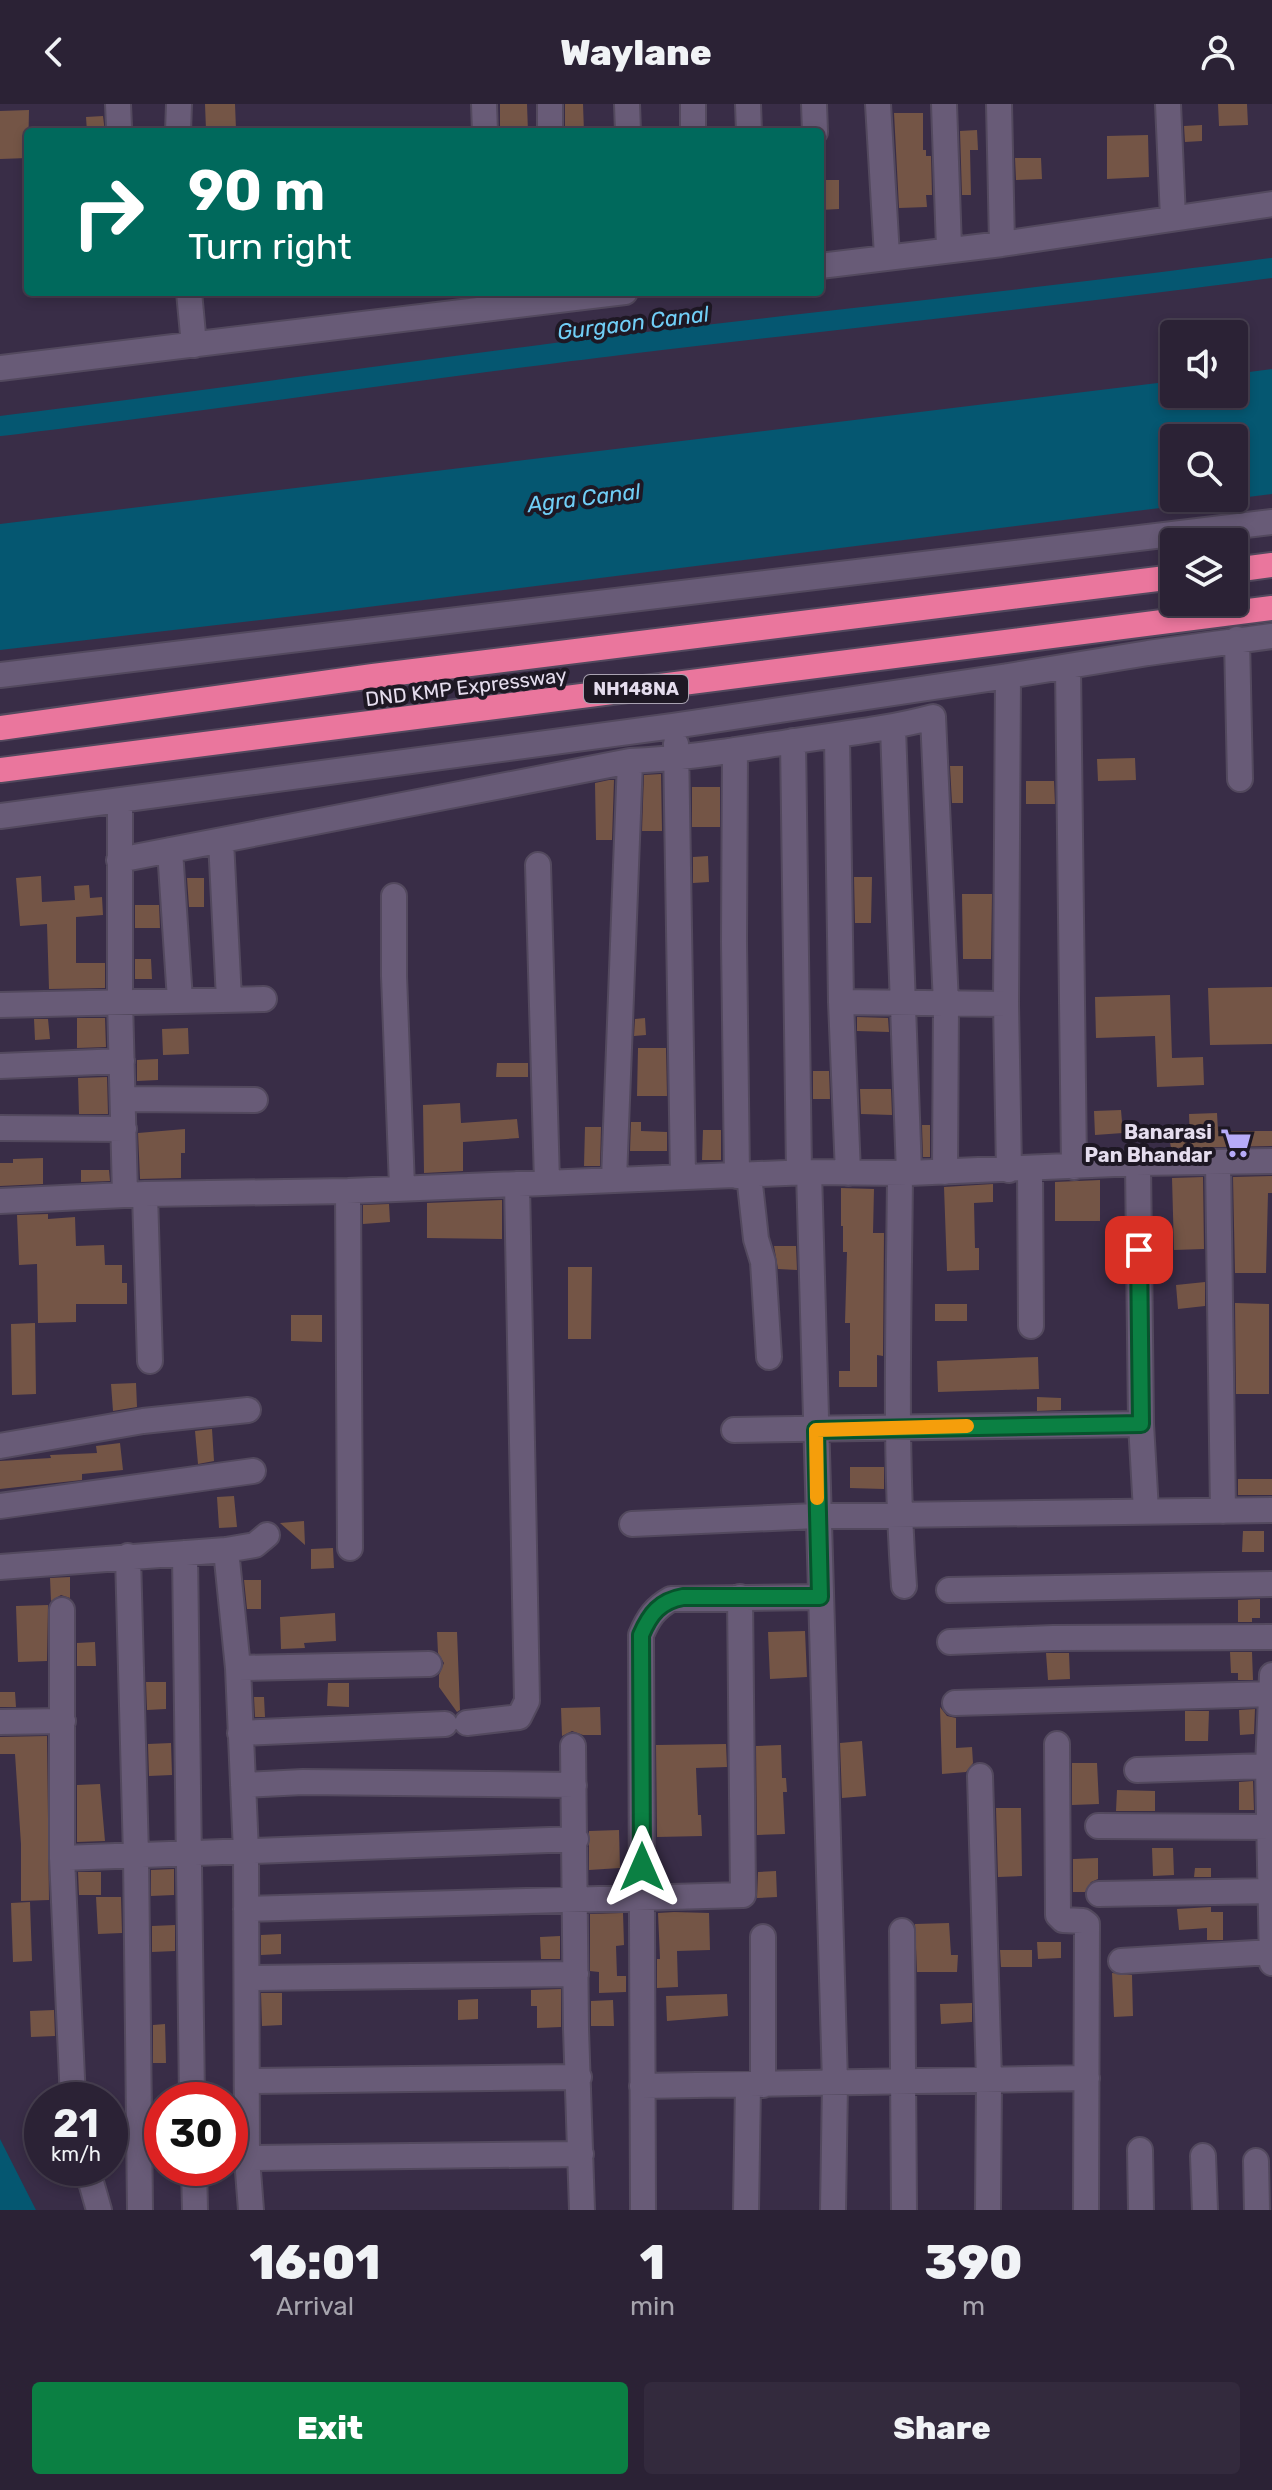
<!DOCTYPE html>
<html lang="en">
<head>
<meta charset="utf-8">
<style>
  body { margin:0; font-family:Rubik,sans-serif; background:#332a3d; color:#f1f3f6; height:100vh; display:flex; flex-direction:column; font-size:30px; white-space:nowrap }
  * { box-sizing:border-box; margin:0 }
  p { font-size:26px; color:#a6a4ad }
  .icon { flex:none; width:44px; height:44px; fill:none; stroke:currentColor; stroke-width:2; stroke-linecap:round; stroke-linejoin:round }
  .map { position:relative; height:2106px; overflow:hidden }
  .sheet { display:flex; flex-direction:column; background:#2b2235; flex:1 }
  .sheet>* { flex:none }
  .hud { position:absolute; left:24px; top:24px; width:800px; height:168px; border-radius:8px; box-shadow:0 4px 12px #0003,0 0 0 2px #473f50; background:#00695c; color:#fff; overflow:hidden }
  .buttons { position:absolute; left:1160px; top:216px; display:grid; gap:16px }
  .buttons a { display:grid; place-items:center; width:88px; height:88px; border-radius:8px; background:#2b2235; box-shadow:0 4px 12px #0003,0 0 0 2px #473f50; font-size:40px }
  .speed { position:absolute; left:24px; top:1978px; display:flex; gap:16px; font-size:40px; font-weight:700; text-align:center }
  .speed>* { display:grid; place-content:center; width:104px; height:104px; border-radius:50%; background:#2b2235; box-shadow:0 4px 12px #0003,0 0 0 2px #473f50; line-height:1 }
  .speed small { font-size:20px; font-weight:400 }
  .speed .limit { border:12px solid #d22; background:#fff; color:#111 }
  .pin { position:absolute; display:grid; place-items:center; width:68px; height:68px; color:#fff; margin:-34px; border-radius:16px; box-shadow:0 4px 12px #0006 }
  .me { position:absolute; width:88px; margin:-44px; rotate:0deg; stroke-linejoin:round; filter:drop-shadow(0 0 6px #0008) }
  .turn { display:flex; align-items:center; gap:28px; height:168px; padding:0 32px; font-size:36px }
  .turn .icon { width:104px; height:104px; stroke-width:2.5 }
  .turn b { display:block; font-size:56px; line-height:68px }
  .eta { display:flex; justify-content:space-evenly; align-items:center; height:136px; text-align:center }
  .eta b { font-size:48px; font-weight:800; line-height:56px }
  .action { display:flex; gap:16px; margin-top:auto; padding:16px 32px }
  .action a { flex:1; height:92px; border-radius:8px; background:#0b8043; color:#fff; font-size:32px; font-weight:800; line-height:92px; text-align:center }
  .action a+a { background:#332a3d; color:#f1f3f6 }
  header { display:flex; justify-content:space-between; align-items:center; height:104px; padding:0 32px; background:#2b2235; font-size:36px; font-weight:800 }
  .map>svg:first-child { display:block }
  .water { fill:#055771; fill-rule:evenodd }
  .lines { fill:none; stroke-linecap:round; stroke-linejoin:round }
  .canal { stroke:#055771; stroke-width:20 }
  .building { fill:#745546 }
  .minor-casing { stroke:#53495e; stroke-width:28 }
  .highway-casing { stroke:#53495e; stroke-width:28 }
  .minor { stroke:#685b77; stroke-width:24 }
  .highway { stroke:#ea769d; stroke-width:24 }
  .route-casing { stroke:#07532c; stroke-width:20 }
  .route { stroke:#0b8043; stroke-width:14 }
  .slow { stroke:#f59e0b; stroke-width:14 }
  .labels { text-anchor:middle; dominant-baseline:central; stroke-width:8; stroke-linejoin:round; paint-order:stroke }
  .shield { fill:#1e1824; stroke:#a9a2b1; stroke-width:2 }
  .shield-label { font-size:18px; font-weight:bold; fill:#e5ddee }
  .street-label { font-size:20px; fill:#e5ddee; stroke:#1e1824 }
  .poi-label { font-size:20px; font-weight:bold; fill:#e5ddee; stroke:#1e1824; text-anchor:end }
  .water-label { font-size:22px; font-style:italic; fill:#70cef6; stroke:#1e1824 }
</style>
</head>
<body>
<header><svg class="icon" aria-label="back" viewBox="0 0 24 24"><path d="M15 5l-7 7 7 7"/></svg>Waylane<svg class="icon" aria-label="person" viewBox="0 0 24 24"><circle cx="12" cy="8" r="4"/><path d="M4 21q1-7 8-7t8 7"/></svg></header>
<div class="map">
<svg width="1272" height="2106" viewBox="0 0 1272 2106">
  <rect width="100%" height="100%" fill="#392d47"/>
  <path class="water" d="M 1272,265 L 1272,390 L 312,510 L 0,546 L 0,420 L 1174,277 L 1174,290 L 1234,290 L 1234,270 ZM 1174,334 L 1234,334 L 1234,394 L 1174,394 Z
    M 0,2035 L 36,2106 L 0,2106 Z"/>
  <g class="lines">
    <path class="canal" d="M 0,322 C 207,297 413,266 620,241 C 837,215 1055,193 1272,164"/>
  </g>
  <path class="building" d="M 205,0 L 235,0 L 236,25 L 206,26 Z
    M 500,0 L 527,0 L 528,28 L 500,28 Z
    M 565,0 L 583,0 L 584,28 L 565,28 Z
    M 1218,0 L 1247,0 L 1248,21 L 1219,22 Z
    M 29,6 L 28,54 L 0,55 L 0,7 Z
    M 894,9 L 923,9 L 923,46 L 926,46 L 926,52 L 931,52 L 932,91 L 926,91 L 927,103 L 899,104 Z
    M 103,12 L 105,28 L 87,28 L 86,13 Z
    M 1202,21 L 1202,37 L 1185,38 L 1184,22 Z
    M 977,26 L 978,46 L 970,46 L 971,91 L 962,91 L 960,27 Z
    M 1148,31 L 1149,73 L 1107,75 L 1107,32 Z
    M 1015,54 L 1041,54 L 1042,75 L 1016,76 Z
    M 820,76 L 839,76 L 839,105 L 820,106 Z
    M 1135,654 L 1136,676 L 1098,677 L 1097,655 Z
    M 950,662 L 963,662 L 963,699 L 952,699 Z
    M 661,670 L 662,727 L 642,727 L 644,671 Z
    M 609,676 L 614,676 L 612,736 L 596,736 L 595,679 Z
    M 1026,677 L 1054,677 L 1055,700 L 1026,700 Z
    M 692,683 L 720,683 L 720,723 L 692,723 Z
    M 708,752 L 709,778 L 693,779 L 693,753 Z
    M 41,772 L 42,798 L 75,796 L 74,782 L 89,781 L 90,794 L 102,793 L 103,811 L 76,813 L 76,859 L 105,859 L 105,884 L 49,885 L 47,820 L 20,822 L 16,774 Z
    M 854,773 L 872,773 L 871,819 L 855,819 Z
    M 187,774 L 204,774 L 204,803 L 189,803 Z
    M 962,790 L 992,790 L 991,855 L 963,855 Z
    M 135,801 L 159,801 L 160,824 L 135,824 Z
    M 135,855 L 151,855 L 152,875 L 135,875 Z
    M 1272,883 L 1272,940 L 1210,941 L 1208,884 Z
    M 1170,891 L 1172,954 L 1203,953 L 1204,981 L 1157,983 L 1155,932 L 1096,934 L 1095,893 Z
    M 857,913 L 888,914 L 889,928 L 857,927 Z
    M 77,914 L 105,914 L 106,943 L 77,944 Z
    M 645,914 L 646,931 L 634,932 L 635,915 Z
    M 34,915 L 48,915 L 50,935 L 35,936 Z
    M 188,924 L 189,950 L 163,951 L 162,925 Z
    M 638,944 L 666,944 L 667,992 L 637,992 Z
    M 158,955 L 158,976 L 137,977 L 137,956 Z
    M 497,959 L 528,959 L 528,973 L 496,973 Z
    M 813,967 L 829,967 L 830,995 L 813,995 Z
    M 107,973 L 108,1010 L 79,1010 L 78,974 Z
    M 860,985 L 891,985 L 892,1011 L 861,1010 Z
    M 460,999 L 461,1019 L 517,1015 L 519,1034 L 463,1038 L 463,1067 L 424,1069 L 423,1001 Z
    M 1121,1006 L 1123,1029 L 1095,1031 L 1094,1007 Z
    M 1217,1009 L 1218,1027 L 1272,1027 L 1272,1042 L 1171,1044 L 1170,1038 L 1190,1037 L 1189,1010 Z
    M 631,1018 L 641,1018 L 641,1027 L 667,1028 L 667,1047 L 630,1047 Z
    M 922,1021 L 930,1021 L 930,1053 L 923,1053 Z
    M 585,1023 L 601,1023 L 600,1062 L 584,1062 Z
    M 185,1025 L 185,1049 L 181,1049 L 181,1074 L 140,1075 L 138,1029 Z
    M 703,1026 L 721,1026 L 721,1056 L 702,1056 Z
    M 43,1054 L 43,1080 L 0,1082 L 0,1059 L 13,1059 L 13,1055 Z
    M 81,1066 L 109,1066 L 110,1077 L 81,1078 Z
    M 1272,1072 L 1272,1089 L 1268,1089 L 1266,1169 L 1235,1169 L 1233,1073 Z
    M 1203,1073 L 1204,1145 L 1174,1146 L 1172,1074 Z
    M 1100,1076 L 1100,1117 L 1055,1117 L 1055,1078 Z
    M 993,1080 L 993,1098 L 974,1099 L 975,1144 L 979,1144 L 979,1166 L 947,1167 L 944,1083 Z
    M 841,1084 L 874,1085 L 873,1129 L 884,1129 L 883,1252 L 877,1251 L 877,1283 L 839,1283 L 839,1267 L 850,1267 L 850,1219 L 845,1219 L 847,1148 L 843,1148 L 843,1122 L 841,1122 Z
    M 502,1096 L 502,1135 L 427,1134 L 427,1099 Z
    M 389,1100 L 390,1118 L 363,1120 L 363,1101 Z
    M 48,1110 L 48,1115 L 75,1113 L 76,1142 L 104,1141 L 105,1161 L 122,1161 L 122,1179 L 127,1179 L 127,1200 L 76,1200 L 76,1218 L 38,1219 L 37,1160 L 19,1161 L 17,1111 Z
    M 774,1142 L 796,1142 L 797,1166 L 778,1165 Z
    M 568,1163 L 592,1163 L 591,1235 L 568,1235 Z
    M 1205,1178 L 1205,1202 L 1178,1205 L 1176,1181 Z
    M 1235,1199 L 1269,1200 L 1269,1290 L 1236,1290 Z
    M 935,1200 L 967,1200 L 967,1217 L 935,1217 Z
    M 291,1211 L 322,1211 L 322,1238 L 291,1237 Z
    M 35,1219 L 36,1290 L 12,1291 L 11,1220 Z
    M 1038,1253 L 1039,1285 L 938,1288 L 937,1257 Z
    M 136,1279 L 137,1303 L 113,1307 L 111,1280 Z
    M 1037,1293 L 1061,1294 L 1061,1306 L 1037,1307 Z
    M 212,1325 L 214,1357 L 198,1360 L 195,1327 Z
    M 120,1339 L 123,1366 L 82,1370 L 82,1376 L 0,1385 L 0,1357 L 51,1354 L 50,1351 L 97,1349 L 96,1342 Z
    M 850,1363 L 884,1363 L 884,1385 L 850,1384 Z
    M 1238,1375 L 1272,1375 L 1272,1391 L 1238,1391 Z
    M 234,1392 L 237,1423 L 219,1424 L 217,1393 Z
    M 304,1417 L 305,1441 L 280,1419 Z
    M 1243,1427 L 1264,1427 L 1264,1448 L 1242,1448 Z
    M 333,1444 L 334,1464 L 311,1465 L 311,1445 Z
    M 70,1473 L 70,1494 L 61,1491 L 51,1497 L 50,1474 Z
    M 244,1476 L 261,1476 L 261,1505 L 247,1505 Z
    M 1260,1495 L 1260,1514 L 1252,1514 L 1252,1518 L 1238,1518 L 1238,1496 Z
    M 48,1501 L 47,1557 L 18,1558 L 16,1502 Z
    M 335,1509 L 336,1537 L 304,1539 L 305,1544 L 281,1545 L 280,1513 Z
    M 805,1527 L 807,1573 L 770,1575 L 768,1528 Z
    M 437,1528 L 457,1528 L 460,1606 L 457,1608 L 439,1583 L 439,1571 L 444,1559 L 438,1549 Z
    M 95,1538 L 96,1562 L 77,1562 L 77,1539 Z
    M 1230,1548 L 1252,1548 L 1253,1576 L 1238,1576 L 1238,1569 L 1231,1569 Z
    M 1046,1549 L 1069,1549 L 1070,1575 L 1048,1576 Z
    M 146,1578 L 166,1578 L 166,1605 L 147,1606 Z
    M 328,1579 L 349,1579 L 349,1603 L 327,1602 Z
    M 0,1588 L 15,1588 L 16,1603 L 0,1603 Z
    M 254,1593 L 264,1593 L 265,1613 L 255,1613 Z
    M 600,1603 L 601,1631 L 583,1631 L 572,1627 L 562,1632 L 561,1604 Z
    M 940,1603 L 947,1612 L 956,1614 L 956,1644 L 972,1643 L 973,1659 L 966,1668 L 942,1670 Z
    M 1255,1605 L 1254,1630 L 1240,1631 L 1239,1606 Z
    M 1185,1607 L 1209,1607 L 1208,1637 L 1185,1637 Z
    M 47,1632 L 49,1796 L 21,1797 L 21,1740 L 15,1650 L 0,1650 L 0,1633 Z
    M 862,1637 L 866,1692 L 842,1694 L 840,1639 Z
    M 171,1639 L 172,1671 L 149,1672 L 148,1640 Z
    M 726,1640 L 727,1663 L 696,1664 L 698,1711 L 701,1711 L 702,1732 L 657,1733 L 656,1641 Z
    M 781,1641 L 782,1674 L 786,1674 L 787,1688 L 783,1688 L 785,1730 L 757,1731 L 756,1642 Z
    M 1072,1659 L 1097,1659 L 1099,1700 L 1072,1701 Z
    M 1253,1677 L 1254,1706 L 1239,1706 L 1239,1678 Z
    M 100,1680 L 105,1737 L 77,1738 L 77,1681 Z
    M 1117,1686 L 1155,1687 L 1155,1707 L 1116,1707 Z
    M 996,1704 L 1021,1704 L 1022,1772 L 998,1773 Z
    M 619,1726 L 620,1764 L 589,1766 L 589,1727 Z
    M 1152,1744 L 1173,1744 L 1174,1771 L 1153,1772 Z
    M 1098,1754 L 1098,1775 L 1091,1778 L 1085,1788 L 1073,1788 L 1073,1755 Z
    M 1195,1764 L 1211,1764 L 1211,1773 L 1194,1773 Z
    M 174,1765 L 174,1791 L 151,1792 L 151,1766 Z
    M 776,1767 L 777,1793 L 757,1794 L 758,1768 Z
    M 78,1768 L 101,1768 L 101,1791 L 79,1791 Z
    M 96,1793 L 121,1793 L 122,1829 L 98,1830 Z
    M 30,1798 L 32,1857 L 13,1858 L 11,1799 Z
    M 1211,1803 L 1211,1808 L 1223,1808 L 1223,1836 L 1207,1836 L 1207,1824 L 1179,1826 L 1177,1805 Z
    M 674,1808 L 709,1809 L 710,1846 L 677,1847 L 678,1883 L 657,1884 L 657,1855 L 660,1855 L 658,1809 Z
    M 623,1809 L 624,1841 L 616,1842 L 617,1872 L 626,1872 L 626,1888 L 599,1889 L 599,1868 L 590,1867 L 590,1810 Z
    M 949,1819 L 951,1851 L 958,1851 L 957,1868 L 917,1868 L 915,1820 Z
    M 175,1821 L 175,1847 L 152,1848 L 152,1822 Z
    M 281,1830 L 281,1850 L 261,1851 L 261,1831 Z
    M 560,1832 L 560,1855 L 541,1855 L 540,1833 Z
    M 1037,1838 L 1061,1838 L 1061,1854 L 1038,1855 Z
    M 1000,1846 L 1032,1846 L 1032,1863 L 1001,1863 Z
    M 1112,1869 L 1132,1871 L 1133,1912 L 1114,1913 Z
    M 561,1885 L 561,1923 L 537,1924 L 537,1902 L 531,1902 L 531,1886 Z
    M 261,1889 L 282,1889 L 282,1921 L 262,1922 Z
    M 727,1890 L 728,1912 L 667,1917 L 666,1892 Z
    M 478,1895 L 478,1915 L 458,1916 L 458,1896 Z
    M 613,1896 L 614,1922 L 591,1922 L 591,1897 Z
    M 972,1899 L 972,1918 L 941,1920 L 940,1900 Z
    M 54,1906 L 55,1932 L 31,1933 L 30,1907 Z
    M 165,1920 L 166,1959 L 153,1959 L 153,1921 Z"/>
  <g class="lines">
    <defs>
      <path id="minor" d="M 118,0 L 119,23
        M 484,0 L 485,28
        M 550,0 L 550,28
        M 627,0 L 628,28
        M 693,0 L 693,28
        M 748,0 L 749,28
        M 814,0 L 815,28
        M 878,0 L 887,152
        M 944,0 L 949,144
        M 999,0 L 1002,140
        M 1168,0 L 1173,114
        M 178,28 L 179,0
        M 820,162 L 1002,140 L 1272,100
        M 189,188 L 194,241
        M 0,264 L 625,188
        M 1237,535 L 1240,675
        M 1068,563 L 1074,1063
        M 0,571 L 1272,418
        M 1008,572 L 1006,900 L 1009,1066
        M 893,624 L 909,1069
        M 837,633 L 841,898 L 848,1069
        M 793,637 L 799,1068
        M 676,640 L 683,1072
        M 735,646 L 734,838 L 737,1072
        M 120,697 L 120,897 L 125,1090
        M 0,712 L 673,622 L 1008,572 L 1148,549 L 1272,532
        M 221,737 L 229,895
        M 170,746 L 180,896
        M 119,756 L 630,657 C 683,655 735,646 788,638 C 837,630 885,626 933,613 L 946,900 L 945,1068
        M 538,761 L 547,1078
        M 394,792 L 394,872 L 402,1083
        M 841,898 L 1006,900
        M 0,901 L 264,895
        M 0,962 L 122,957
        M 124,995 L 255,996
        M 0,1024 L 124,1025
        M 1218,1058 L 1223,1407
        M 1138,1059 L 1141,1320 L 1146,1407
        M 1030,1065 L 1031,1222
        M 809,1068 L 835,1979 L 833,2106
        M 900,1069 C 899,1207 894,1344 904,1482
        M 749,1071 L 756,1135 L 763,1158 L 769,1253
        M 614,1075 L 630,657
        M 348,1087 L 350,1444
        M 145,1090 L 150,1257
        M 0,1097 L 145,1090 L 348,1087 L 809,1068 L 909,1069 L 1138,1059 L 1272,1057
        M 734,1326 L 1141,1320
        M 0,1342 L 143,1317 L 248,1306
        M 0,1402 L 253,1367
        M 632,1420 L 817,1412 L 1272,1406
        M 226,1446 L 238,1564 L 246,1748 L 247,2054 L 251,2106
        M 185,1449 L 192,1996
        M 128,1452 L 136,1752 L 140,2106
        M 0,1463 L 226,1446 L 255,1441 L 267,1431
        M 949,1486 L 1272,1480
        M 62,1506 L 62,1754 L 73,1996
        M 950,1538 L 1053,1534 L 1272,1533
        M 238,1564 L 429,1560
        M 1272,1571 L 1268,1662 L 1272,1859
        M 955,1599 L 1272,1590
        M 0,1618 L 63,1617
        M 467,1619 L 519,1613 L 527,1597 L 517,1080
        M 240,1629 L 445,1620
        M 1057,1640 L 1058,1811 L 1063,1816 L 1083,1817 L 1087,1820 L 1086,2106
        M 573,1642 L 576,1925 L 582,2106
        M 1137,1666 L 1268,1662
        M 980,1672 L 989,1975 L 988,2106
        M 243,1681 L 303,1678 L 574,1681
        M 1098,1722 L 1272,1723
        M 62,1754 L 576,1735
        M 1099,1790 L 1272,1787
        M 246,1805 L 743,1791 L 740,1493
        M 902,1827 L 904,2106
        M 1121,1857 L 1272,1848
        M 247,1874 L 576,1870
        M 248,1977 L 579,1973
        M 763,1981 L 763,1833
        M 642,1982 L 1087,1974
        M 1140,2046 L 1141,2106
        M 1203,2052 L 1205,2106
        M 247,2054 L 581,2050
        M 1256,2057 L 1257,2106
        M 87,2064 L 99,2106
        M 194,2064 L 195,2106
        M 643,2106 L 641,1531 C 648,1514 655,1504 671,1495 L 820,1493
        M 746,2106 L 748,1981"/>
      <path id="highway" d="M 1234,466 L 1272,461
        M 0,624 L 373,572 L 1174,473
        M 0,666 L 1272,504"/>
    </defs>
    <use href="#minor" class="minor-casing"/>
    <use href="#highway" class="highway-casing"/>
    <use href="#minor" class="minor"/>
    <use href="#highway" class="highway"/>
  </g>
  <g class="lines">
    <defs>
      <path id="route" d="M 642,1763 L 641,1531 C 650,1510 660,1497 683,1493 L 820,1493 L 816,1326 L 1141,1320 L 1139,1146"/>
    </defs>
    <use href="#route" class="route-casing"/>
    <use href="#route" class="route"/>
    <path class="slow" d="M 817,1394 L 816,1326 L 967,1322"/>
  </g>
  <defs>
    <symbol id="supermarket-bare" viewBox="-9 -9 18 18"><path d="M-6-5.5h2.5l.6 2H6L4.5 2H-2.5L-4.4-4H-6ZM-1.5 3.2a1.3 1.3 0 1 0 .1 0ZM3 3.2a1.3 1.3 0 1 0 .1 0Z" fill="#b7abf8" stroke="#1e1824" stroke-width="2.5" paint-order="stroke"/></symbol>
  </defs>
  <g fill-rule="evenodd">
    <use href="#supermarket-bare" x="1214" y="1017" width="44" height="44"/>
  </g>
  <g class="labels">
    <rect class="shield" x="584" y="571" width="104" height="28" rx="6"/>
    <g class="shield-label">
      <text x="636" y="585">NH148NA</text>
    </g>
    <g class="street-label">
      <text transform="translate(466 583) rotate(-7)">DND KMP Expressway</text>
    </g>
    <g class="poi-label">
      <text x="1212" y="1028">Banarasi<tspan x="1212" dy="23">Pan Bhandar</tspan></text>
    </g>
    <g class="water-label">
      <text transform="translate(633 219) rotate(-7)">Gurgaon Canal</text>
      <text transform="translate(584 394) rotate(-7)">Agra Canal</text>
    </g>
  </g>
</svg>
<div class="buttons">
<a><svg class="icon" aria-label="sound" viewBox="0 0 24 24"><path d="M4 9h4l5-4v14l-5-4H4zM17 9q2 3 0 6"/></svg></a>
<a><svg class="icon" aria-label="search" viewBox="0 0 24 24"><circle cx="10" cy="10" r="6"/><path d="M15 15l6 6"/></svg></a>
<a><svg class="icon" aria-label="layers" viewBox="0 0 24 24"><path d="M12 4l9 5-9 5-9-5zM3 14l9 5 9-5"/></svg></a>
</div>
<div class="speed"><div>21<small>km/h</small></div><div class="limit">30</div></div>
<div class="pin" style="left:1139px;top:1146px;background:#d93025"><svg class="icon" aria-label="arrive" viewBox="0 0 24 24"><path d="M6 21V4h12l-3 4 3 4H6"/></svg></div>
<svg class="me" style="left:642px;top:1763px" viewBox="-20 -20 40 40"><path d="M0-17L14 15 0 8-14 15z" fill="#0b8043" stroke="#fff" stroke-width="4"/></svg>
<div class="hud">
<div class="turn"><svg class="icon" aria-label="right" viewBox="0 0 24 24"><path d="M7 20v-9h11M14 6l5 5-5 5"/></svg><div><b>90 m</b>Turn right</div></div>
</div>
</div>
<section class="sheet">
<div class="eta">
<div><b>16:01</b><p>Arrival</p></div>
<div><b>1</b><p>min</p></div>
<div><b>390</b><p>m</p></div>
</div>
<div class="action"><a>Exit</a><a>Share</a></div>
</section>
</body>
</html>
